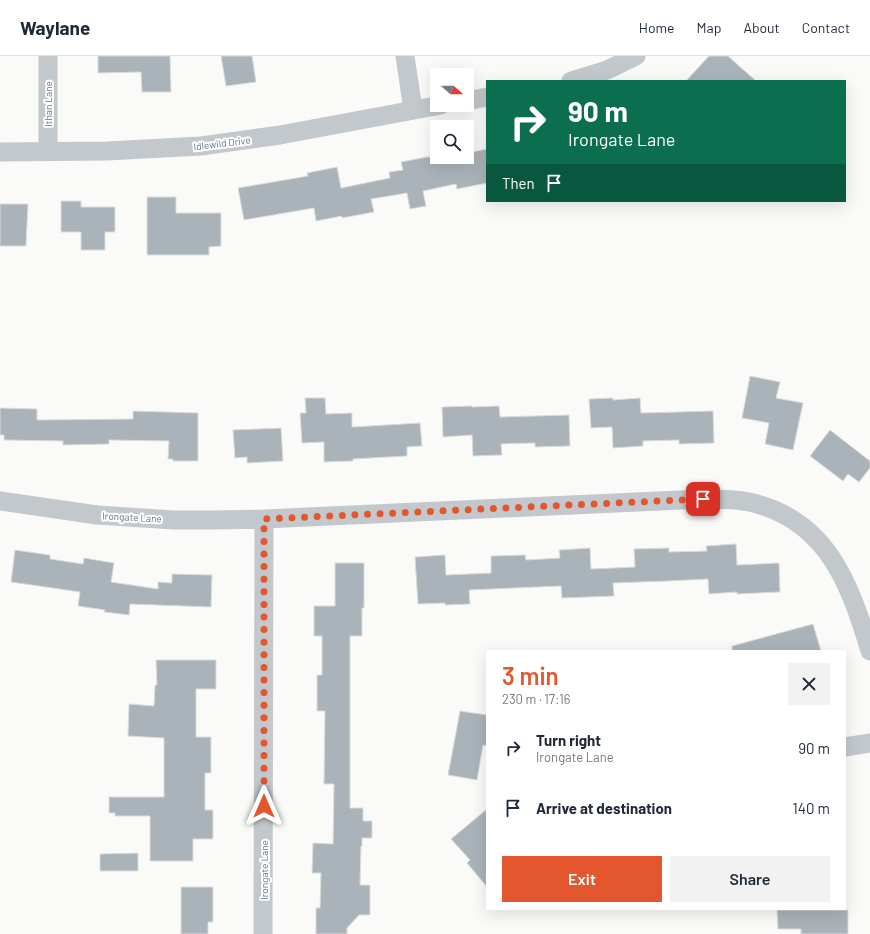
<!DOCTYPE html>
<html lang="en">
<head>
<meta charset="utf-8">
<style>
  body { margin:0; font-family:Barlow,sans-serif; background:#f2f2f3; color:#1f2937; height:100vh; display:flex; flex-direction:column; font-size:15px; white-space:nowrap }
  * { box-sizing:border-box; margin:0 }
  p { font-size:13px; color:#747a83 }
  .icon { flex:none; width:22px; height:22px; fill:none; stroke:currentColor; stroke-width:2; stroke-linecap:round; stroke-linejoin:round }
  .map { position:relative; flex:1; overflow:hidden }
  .panel { position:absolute; left:486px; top:594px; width:360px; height:260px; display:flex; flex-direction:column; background:#fff; border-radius:0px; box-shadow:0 4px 16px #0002 }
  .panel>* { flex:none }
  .banner { position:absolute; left:486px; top:24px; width:360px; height:122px; border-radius:0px; box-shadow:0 4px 16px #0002; background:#0b6e4f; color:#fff; overflow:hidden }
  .needle { width:26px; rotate:111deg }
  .buttons { position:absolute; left:430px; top:12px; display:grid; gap:8px }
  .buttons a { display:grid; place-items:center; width:44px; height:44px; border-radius:0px; background:#fff; box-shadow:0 4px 16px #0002; font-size:20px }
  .pin { position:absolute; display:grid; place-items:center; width:34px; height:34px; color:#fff; margin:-17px; border-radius:8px; box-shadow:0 2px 6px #0006 }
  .me { position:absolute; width:44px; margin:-22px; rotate:0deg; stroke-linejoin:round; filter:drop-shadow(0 0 3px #0008) }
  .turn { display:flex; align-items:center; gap:14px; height:84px; padding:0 16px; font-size:18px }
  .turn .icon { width:52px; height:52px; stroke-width:2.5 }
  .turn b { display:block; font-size:28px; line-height:34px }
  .then { display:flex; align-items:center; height:38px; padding:0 16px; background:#0003; gap:8px; font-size:15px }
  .round { display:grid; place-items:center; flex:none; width:42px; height:42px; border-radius:0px; background:#f2f2f3 }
  .summary { display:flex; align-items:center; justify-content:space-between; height:68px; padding:0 16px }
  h1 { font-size:24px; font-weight:600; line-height:30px; color:#e4572e }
  .action { display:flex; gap:8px; margin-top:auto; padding:8px 16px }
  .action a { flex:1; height:46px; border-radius:0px; background:#e4572e; color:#fff; font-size:16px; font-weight:600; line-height:46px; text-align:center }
  .action a+a { background:#f2f2f3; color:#1f2937 }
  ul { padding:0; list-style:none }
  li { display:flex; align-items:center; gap:12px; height:60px; padding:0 16px }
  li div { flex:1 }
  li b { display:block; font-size:15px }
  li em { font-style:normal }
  header { display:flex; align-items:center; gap:24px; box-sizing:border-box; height:56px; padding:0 20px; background:#fff; border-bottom:1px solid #e0e1e3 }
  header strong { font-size:19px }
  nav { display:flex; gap:22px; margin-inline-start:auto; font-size:14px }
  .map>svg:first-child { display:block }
  .building { fill:#aab3b9; stroke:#dcdcda }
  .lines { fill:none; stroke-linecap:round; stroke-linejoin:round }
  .minor { stroke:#c3c8cc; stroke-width:19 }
  .route { stroke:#e4572e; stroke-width:7; stroke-dasharray:0 12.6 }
  .labels { text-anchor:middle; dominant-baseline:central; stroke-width:4; stroke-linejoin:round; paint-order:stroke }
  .street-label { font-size:10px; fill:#657683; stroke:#fff }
</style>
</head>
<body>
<header>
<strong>Waylane</strong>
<nav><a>Home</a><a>Map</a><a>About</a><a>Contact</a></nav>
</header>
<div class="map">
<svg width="870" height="878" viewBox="0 0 870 878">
  <rect width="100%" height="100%" fill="#fafaf8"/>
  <path class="building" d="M 98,0 L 170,0 L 171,36 L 142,36 L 141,16 L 98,17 Z
    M 221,0 L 252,0 L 256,26 L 226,30 Z
    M 709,0 L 728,0 L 756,25 L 686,25 Z
    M 487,93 L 487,127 L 457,133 L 456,128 L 423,135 L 426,150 L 410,153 L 407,137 L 371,143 L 374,156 L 342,162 L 342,160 L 316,165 L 314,152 L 244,164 L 238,132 L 308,120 L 307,117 L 337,111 L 341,132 L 390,122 L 389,116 L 403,114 L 401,106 L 427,101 L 467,101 L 467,97 Z
    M 147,141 L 176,141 L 176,157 L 221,157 L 221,190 L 209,191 L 209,199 L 147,199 Z
    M 61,145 L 81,145 L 81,151 L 115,151 L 115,176 L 105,176 L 105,194 L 81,194 L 81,176 L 61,176 Z
    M 0,148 L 28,148 L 26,190 L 0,190 Z
    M 750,320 L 780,326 L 776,342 L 803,347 L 793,394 L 765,388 L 769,367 L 742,362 Z
    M 305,342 L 325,342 L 326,358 L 352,357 L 352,371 L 420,367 L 422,390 L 407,391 L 407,400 L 353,403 L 353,405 L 324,406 L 324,386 L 302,387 L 300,357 L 306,357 Z
    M 613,342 L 613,344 L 640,342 L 641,357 L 713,355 L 714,387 L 679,388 L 679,384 L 643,385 L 643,390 L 613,392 L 612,371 L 591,372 L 589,343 Z
    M 472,350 L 472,351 L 499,350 L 500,361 L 569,359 L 570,390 L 535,391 L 535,387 L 501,388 L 502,399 L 473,400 L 472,379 L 443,381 L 442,351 Z
    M 0,352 L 37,353 L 37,364 L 133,363 L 133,355 L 198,357 L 198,405 L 173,405 L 173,403 L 168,403 L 169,385 L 109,384 L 109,388 L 63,389 L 63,385 L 4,384 L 4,379 L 0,379 Z
    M 281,372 L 283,405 L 247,407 L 247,401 L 235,402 L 233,374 Z
    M 830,374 L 870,405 L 870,412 L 859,426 L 848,418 L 843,425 L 810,400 Z
    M 736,488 L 737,509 L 779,507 L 780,536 L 737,538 L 737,536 L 709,538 L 708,523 L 668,525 L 613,527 L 614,540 L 562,542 L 561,530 L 469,534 L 470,548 L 445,549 L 445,547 L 418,548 L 415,501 L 445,499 L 446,519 L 491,517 L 491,500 L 525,499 L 526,504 L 560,502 L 559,494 L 590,492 L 591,513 L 635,511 L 634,493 L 669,492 L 669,496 L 707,495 L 706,490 Z
    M 15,494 L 50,499 L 50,503 L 83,508 L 84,502 L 114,507 L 111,526 L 158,533 L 158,526 L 172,527 L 172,518 L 212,519 L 211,551 L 130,548 L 129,559 L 104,556 L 105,554 L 78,550 L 80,536 L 11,526 Z
    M 335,507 L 364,507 L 364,552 L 362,552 L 362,580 L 350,580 L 350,752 L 363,752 L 363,765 L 372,765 L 372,782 L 362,782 L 362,790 L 361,790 L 360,829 L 370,829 L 370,859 L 359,859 L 347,872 L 347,878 L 316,878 L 316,852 L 320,852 L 321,817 L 312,817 L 313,787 L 333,788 L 334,728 L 324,728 L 325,655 L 317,655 L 317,619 L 322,619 L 322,580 L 314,580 L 314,550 L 335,550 Z
    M 813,568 L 821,595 L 732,595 L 732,590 Z
    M 156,604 L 216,604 L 216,633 L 196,633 L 196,681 L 211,681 L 211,717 L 205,717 L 205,754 L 213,754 L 213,783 L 193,783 L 193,805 L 150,805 L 150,760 L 115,760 L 115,757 L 109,757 L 109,741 L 164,741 L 164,682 L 128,680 L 129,648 L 154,650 L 155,629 L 157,629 Z
    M 460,655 L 487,659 L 487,690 L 483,689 L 477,724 L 448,719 Z
    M 487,753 L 487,831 L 467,807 L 470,804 L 451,783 Z
    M 138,797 L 138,815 L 100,815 L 100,798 Z
    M 181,831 L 213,831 L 213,866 L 208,866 L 208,878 L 181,878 Z
    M 777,854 L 848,854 L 848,878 L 801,878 L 801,873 L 778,873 Z"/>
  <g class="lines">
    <path class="minor" d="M 48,0 L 48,95
      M 405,0 L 413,54
      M 571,25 L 607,14 L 636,0
      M 467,45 L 487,41
      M 0,96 L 107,95 L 201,90 L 280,79 L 441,49
      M 0,445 L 97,459 L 174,464 L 214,464 L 264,463 L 703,443 C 718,443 734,443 749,446 C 827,463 850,528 870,595
      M 845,691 L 870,687
      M 263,878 L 264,463"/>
  </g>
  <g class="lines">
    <path class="route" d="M 264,750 L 264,463 L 703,443"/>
  </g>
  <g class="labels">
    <g class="street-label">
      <text transform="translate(48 48) rotate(-90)">Ithan Lane</text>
      <text transform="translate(222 87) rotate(-7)">Idlewild Drive</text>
      <text transform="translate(132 461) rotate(3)">Irongate Lane</text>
      <text transform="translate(264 814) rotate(-90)">Irongate Lane</text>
    </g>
  </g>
</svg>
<div class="buttons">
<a><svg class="needle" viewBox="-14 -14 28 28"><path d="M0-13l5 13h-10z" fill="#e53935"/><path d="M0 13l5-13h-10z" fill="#747a83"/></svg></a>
<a><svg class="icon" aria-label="search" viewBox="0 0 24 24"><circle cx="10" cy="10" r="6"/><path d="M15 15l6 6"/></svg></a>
</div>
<div class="pin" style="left:703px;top:443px;background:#d93025"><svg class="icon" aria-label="arrive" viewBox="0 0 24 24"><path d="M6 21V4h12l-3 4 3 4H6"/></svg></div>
<svg class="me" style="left:264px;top:750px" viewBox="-20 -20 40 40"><path d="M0-17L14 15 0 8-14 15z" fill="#e4572e" stroke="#fff" stroke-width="4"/></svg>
<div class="banner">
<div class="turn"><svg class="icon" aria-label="right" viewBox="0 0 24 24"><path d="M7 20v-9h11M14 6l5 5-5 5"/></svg><div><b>90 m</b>Irongate Lane</div></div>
<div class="then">Then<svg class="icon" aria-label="arrive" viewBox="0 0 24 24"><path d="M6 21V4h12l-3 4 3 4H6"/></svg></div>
</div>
<section class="panel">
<div class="summary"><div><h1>3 min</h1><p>230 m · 17:16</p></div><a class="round"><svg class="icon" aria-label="close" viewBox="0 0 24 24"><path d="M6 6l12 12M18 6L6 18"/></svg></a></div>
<ul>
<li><svg class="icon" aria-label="right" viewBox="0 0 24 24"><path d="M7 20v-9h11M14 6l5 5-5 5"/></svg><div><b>Turn right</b><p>Irongate Lane</p></div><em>90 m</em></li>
<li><svg class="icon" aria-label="arrive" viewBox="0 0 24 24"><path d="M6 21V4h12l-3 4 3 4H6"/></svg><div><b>Arrive at destination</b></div><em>140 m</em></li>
</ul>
<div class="action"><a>Exit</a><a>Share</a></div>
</section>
</div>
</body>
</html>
